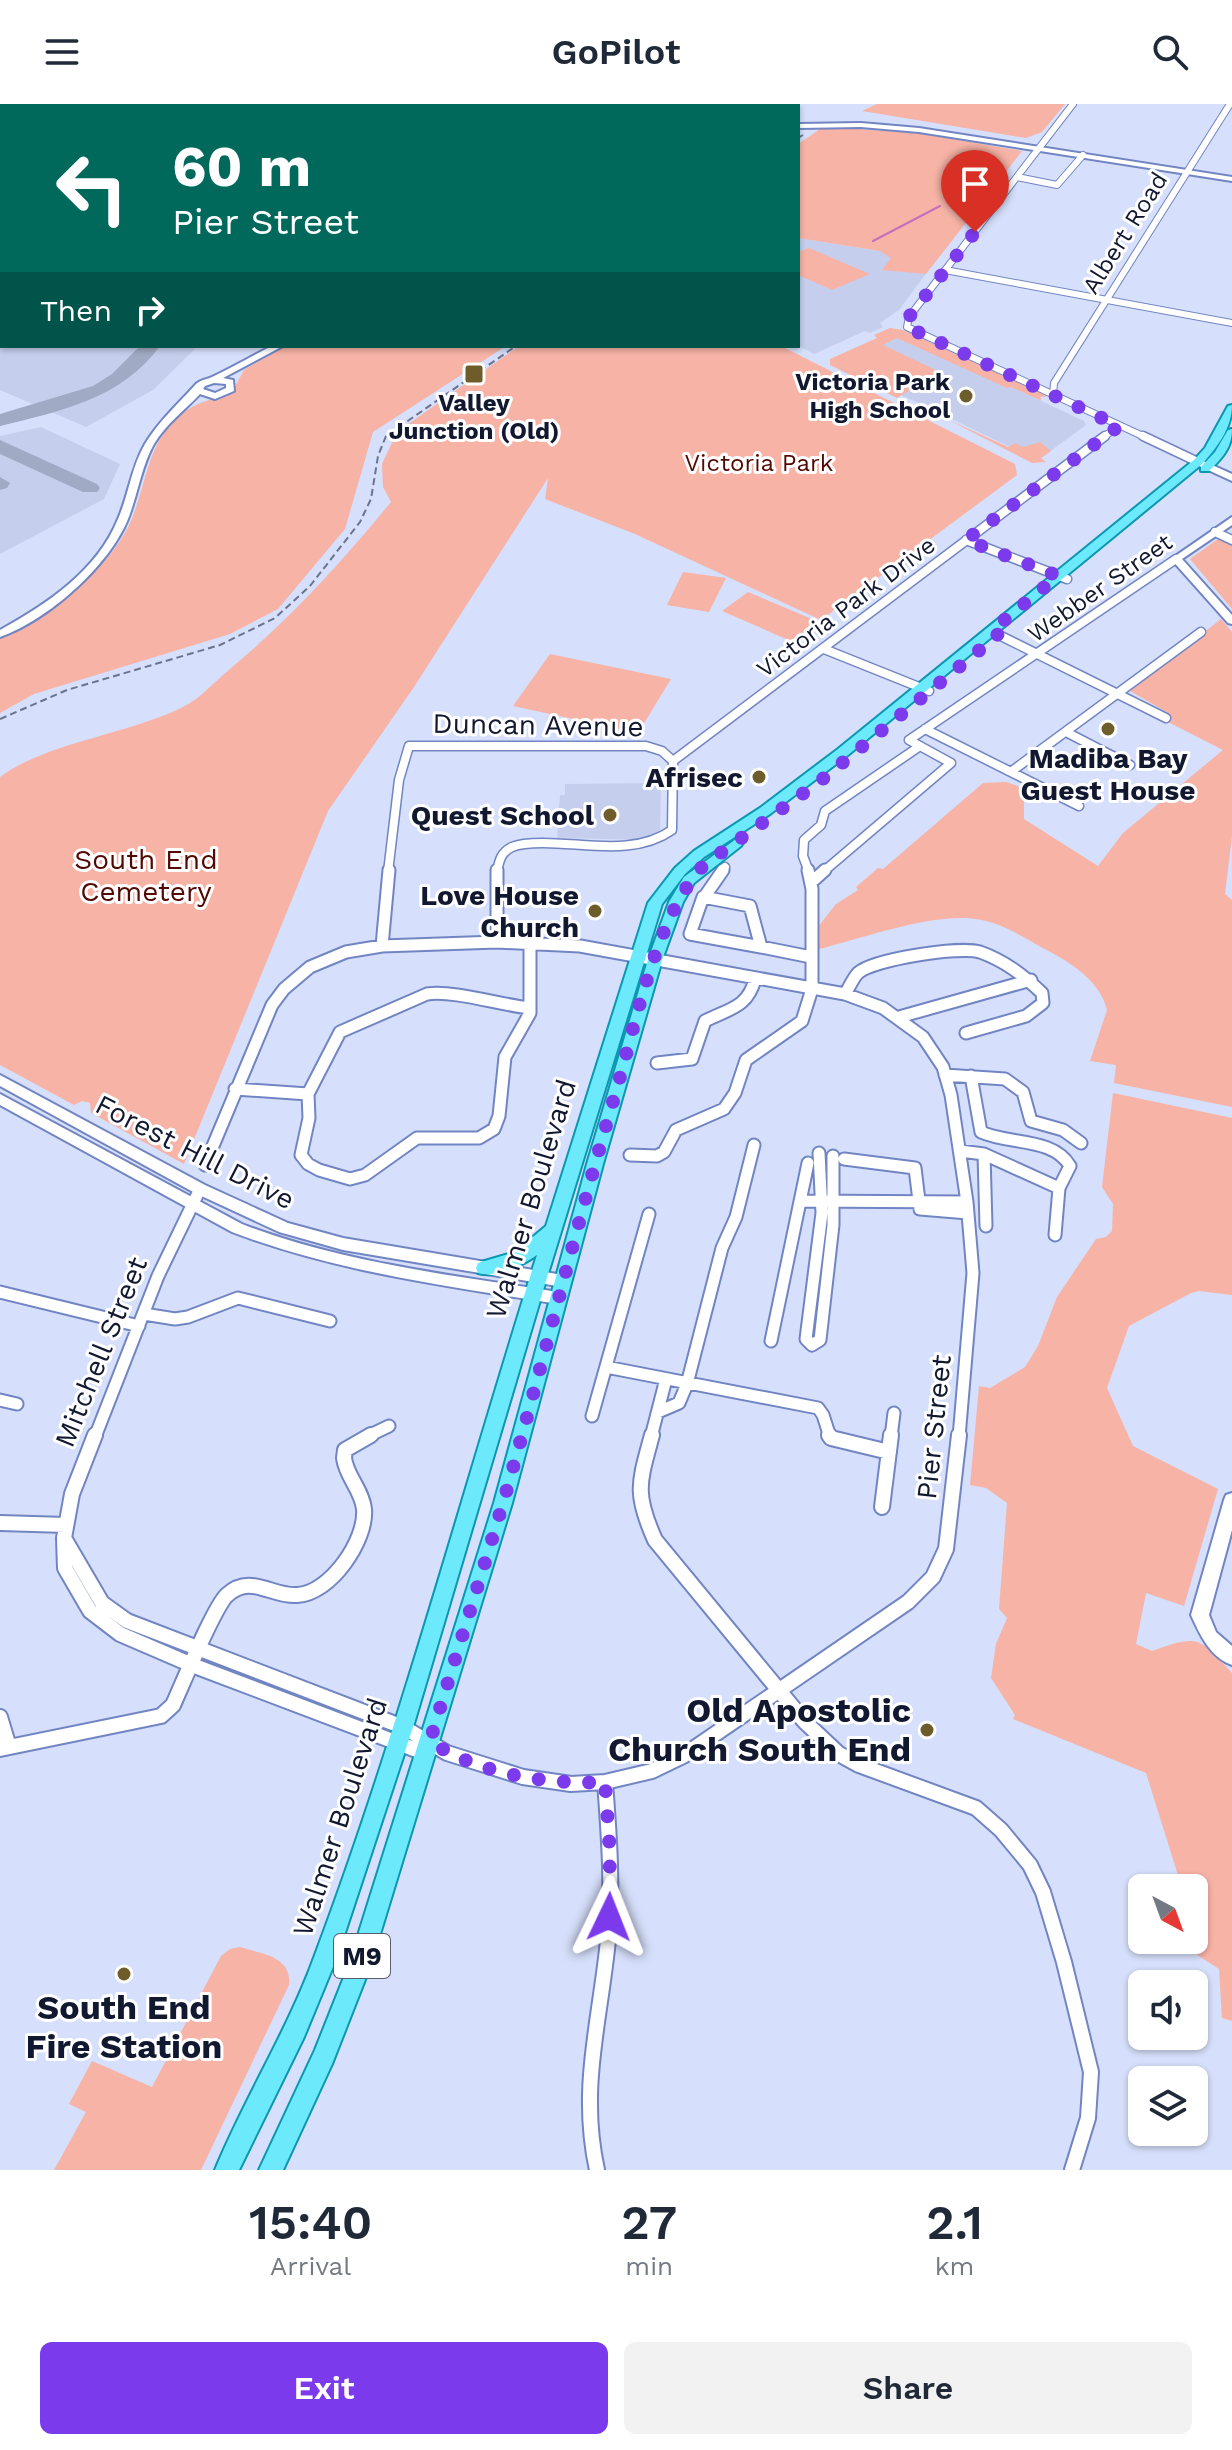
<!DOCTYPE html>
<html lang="en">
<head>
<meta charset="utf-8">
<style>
  body { margin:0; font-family:"Work Sans",sans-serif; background:#f2f2f3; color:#1f2937; height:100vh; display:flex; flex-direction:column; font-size:30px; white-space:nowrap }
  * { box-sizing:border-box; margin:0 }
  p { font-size:26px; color:#747a83 }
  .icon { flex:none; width:44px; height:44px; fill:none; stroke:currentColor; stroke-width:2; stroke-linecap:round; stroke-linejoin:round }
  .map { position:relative; height:2066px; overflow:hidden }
  .drawer { display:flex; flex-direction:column; background:#fff; flex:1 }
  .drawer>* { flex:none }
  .top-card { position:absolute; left:0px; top:0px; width:800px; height:244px; box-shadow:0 2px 6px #0004; background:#00695c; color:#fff; overflow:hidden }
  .needle { width:52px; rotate:139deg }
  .controls { position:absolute; left:1128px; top:1770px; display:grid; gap:16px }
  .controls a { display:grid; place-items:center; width:80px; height:80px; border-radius:12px; background:#fff; box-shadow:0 2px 6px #0004; font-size:40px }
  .pin { position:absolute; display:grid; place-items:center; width:68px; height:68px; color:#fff; margin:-82px -34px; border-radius:50% 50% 50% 0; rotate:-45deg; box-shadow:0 0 8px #0007 }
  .pin .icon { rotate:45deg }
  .me { position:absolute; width:88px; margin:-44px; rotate:2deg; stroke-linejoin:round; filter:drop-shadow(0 0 6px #0008) }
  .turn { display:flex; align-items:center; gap:28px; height:168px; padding:0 40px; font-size:36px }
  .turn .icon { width:104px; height:104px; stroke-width:2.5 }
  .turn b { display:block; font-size:56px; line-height:68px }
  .then { display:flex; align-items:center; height:76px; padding:0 40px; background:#0003; gap:16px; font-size:30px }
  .eta { display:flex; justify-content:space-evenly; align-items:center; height:136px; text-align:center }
  .eta b { font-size:48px; font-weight:600; line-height:56px }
  .action { display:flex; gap:16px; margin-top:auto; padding:16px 40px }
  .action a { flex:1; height:92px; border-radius:12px; background:#7c3aed; color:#fff; font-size:32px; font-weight:600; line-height:92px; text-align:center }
  .action a+a { background:#f2f2f3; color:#1f2937 }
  header { display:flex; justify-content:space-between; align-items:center; height:104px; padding:0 40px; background:#fff; font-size:36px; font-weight:600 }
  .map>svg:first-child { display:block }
  .built { fill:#c5cfed }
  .green { fill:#f7b3a6 }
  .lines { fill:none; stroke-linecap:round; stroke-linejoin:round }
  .stream { stroke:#c66fbd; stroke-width:2 }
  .taxiway { fill:#a1aac4; fill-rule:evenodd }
  .runway { fill:#a1aac4; fill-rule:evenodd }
  .street-far3-casing { stroke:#7285c3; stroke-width:8 }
  .street-far2-casing { stroke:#7285c3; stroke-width:11 }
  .street-far1-casing { stroke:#7285c3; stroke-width:15 }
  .street-casing { stroke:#7285c3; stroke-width:18 }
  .secondary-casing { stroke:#7285c3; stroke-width:4 }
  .primary-casing { stroke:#0c97b1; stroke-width:4 }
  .street-far3 { stroke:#fff; stroke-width:6 }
  .street-far2 { stroke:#fff; stroke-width:8 }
  .street-far1 { stroke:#fff; stroke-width:11 }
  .street { stroke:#fff; stroke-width:14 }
  .secondary { fill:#fff; fill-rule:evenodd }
  .primary { fill:#6ce9fa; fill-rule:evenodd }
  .rail { stroke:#6c748d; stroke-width:2; stroke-dasharray:7 4; stroke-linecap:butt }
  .route { stroke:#7c3aed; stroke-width:14; stroke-dasharray:0 25.2 }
  .poi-dot { fill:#6e5d2b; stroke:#fff; stroke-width:3 }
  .labels { text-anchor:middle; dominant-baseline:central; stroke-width:6; stroke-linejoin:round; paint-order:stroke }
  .far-street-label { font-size:24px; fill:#111830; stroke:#fff }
  .far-poi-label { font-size:24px; font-weight:bold; fill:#111830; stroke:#fff; text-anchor:end }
  .far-park-label { font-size:24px; fill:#530903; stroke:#fff }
  .shield { fill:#fff; stroke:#585d6e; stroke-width:2 }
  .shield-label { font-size:26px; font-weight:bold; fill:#111830 }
  .street-label { font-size:28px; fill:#111830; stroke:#fff }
  .poi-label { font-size:28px; font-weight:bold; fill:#111830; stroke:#fff; text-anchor:end }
  .park-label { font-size:28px; fill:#530903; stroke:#fff }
  .near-poi-label { font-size:34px; font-weight:bold; fill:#111830; stroke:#fff; text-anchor:end }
</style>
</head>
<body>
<header><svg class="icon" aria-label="menu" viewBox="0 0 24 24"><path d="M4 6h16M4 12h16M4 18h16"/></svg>GoPilot<svg class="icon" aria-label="search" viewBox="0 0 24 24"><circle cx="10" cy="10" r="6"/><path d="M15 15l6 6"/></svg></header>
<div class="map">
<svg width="1232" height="2066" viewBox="0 0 1232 2066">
  <rect width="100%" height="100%" fill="#d6dffb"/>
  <path class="built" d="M 0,0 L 646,0 L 646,2 L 2,2 L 2,242 L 198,242 L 153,286 L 86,323 L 0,286 Z
    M 798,134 L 880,147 L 944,145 L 899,206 L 880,219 L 883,223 L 870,229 L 865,227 L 814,250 L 798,242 Z
    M 895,229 L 1084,317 L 1086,321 L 1041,354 L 1033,354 L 834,259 Z
    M 41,323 L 120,360 L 104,395 L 0,450 L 0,332 Z
    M 661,679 L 660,731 L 650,736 L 557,734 L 560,691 L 565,691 L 565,680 Z"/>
  <path class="green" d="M 877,0 L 1065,0 L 1042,28 L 1026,34 L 862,7 Z
    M 843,24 L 917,29 L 1022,47 L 926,170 L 882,166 L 891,154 L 880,147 L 798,134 L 798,40 L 820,25 Z
    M 809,144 L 870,170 L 832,186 L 798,171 L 798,148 Z
    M 890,224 L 903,226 L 1048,292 L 1040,293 L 1042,297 L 1011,283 L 1007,284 L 897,234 L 883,241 L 940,268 L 897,294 L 830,261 L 830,255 L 877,234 L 874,231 Z
    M 284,242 L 506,242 L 373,328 L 345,425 L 278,505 L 230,530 L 34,590 L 0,609 L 0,534 C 47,507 97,477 125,429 C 149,387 143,330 192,303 C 205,296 219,294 232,288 L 244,266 Z
    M 519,242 L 781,242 L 1015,360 L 1017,371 L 821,516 L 635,430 L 545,395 L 548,374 L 414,583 L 328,707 L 184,1060 L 91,1009 L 90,999 L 82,997 L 74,1001 L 0,961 L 0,673 C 45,639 129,630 183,603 C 200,595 215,577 230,565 C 291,514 341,459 391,398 L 383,383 L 382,360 L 397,328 Z
    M 947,315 L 1008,343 L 1015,339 L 1023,343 L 1040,338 L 1051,347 L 1041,354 L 1046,358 L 1032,359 Z
    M 1218,435 L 1232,441 L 1232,505 L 1190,455 Z
    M 683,468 L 726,474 L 709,508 L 667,501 Z
    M 748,488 L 819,518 L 793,538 L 722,507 Z
    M 1221,515 L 1232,528 L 1232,732 L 1225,790 L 1232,796 L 1232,1003 L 1114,979 L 1116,961 L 1090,957 L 1107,906 C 1101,880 1076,862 1054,850 C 1031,838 1007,821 982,816 C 939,806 863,834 819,845 L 817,824 L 836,800 L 858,786 L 856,783 L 878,764 L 883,765 L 983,679 L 1006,678 L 1018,682 L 1024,696 L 1024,715 L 1098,762 L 1123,729 L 1223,646 L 1164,616 L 1170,610 L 1130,587 Z
    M 550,550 L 671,575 L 638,629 L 513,602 Z
    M 1113,989 L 1232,1014 L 1232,1191 L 1199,1187 L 1191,1189 L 1129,1222 L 1107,1284 L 1133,1342 L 1218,1385 L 1184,1502 L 1146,1489 L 1136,1540 L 1152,1547 C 1199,1530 1199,1533 1232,1569 L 1232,1917 L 1222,1914 L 1219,1865 L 1185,1843 L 1188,1836 L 1194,1836 L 1194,1784 L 1182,1784 L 1146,1669 L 1013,1615 L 1015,1611 L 991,1574 L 996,1540 L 1007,1514 L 999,1505 L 1007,1399 L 986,1384 L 970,1381 L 979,1282 L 990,1284 L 1025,1263 L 1038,1242 L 1057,1193 L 1096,1135 L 1106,1133 L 1112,1127 L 1113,1100 L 1102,1083 Z
    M 240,1843 C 262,1850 292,1852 289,1881 L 201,2066 L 54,2066 L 86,2008 L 69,2000 L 92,1957 L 152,1983 L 221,1852 L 230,1845 Z"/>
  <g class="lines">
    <path class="stream" d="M 873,137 L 940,102"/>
    <path class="taxiway" d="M 0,183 L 2,183 L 2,197 L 0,197 Z
      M 140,242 L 160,242 C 121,295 61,307 0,322 L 0,310 L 93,282 L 112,270 Z
      M 0,336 L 97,380 L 100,384 L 97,388 L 83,388 L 0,350 Z
      M 0,373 L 10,379 L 7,384 L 0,386 Z"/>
    <path class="runway" d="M 197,0 L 236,0 L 196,2 Z
      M 0,64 L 2,64 L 2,88 L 0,88 Z"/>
    <defs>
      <path id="street-far3" d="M 1073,0 L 909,213 L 907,223 L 1147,334
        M 1017,73 L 1057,81 L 1083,51
        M 945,166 L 1232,219
        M 1053,292 L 1054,279 L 1230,0
        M 1102,334 L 1119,322"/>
      <path id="street-far2" d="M 1143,332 L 1198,358
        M 1215,428 L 1232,436
        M 966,436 L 1067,475
        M 991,527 L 1166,614
        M 824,545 L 929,587
        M 925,625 L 1079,702
        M 1066,628 L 1130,661
        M 673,657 L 1105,332
        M 1012,667 L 1201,528
        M 388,768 L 399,676 L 409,642 L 646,642 L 662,647 L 673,657
        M 497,768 C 499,757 501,748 512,743 C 521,739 534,739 543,739 C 586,739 635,752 672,726 L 673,657
        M 721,768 L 725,763
        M 809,768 L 803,752 L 804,736 L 821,721 L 825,707 L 920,642
        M 823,768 L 951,659 L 909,636 L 1176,455"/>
      <path id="street-far1" d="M 814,776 L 825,766
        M 705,792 L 723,766
        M 703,793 L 750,802 L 761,843 L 690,830 Z
        M 497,838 L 497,766
        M 382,842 L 389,766
        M 761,843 L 811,853
        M 845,890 C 849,884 853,874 858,869 C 874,855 960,842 980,848 C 1005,857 1023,871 1042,889 L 1043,899 L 1026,912 L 966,929
        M 899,913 L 1031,876
        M 657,959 L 692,955 L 705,917 C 728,905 748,904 755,875
        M 945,971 L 1005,975 L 1023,988 L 1031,1017 L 1063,1026 L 1081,1039
        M 971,972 L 981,1028 C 1009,1041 1053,1033 1070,1062 L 1059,1084
        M 235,985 L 308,990 L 340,928 L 427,890 C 454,886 500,901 530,904
        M 308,990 L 309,1014 L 301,1051 L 308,1060 L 319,1066 L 350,1075 L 365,1071 L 417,1034 L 479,1034 L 494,1025 L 499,1012 L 505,953 L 530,909 L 530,839
        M 960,1047 L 984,1050 L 1059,1084 L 1055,1131
        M 819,1049 L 822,1109 L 806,1235 L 812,1241 L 820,1236 L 833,1121 L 833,1052
        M 984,1050 L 986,1122
        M 630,1051 L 657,1052 L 664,1048 L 676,1026 L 724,1005 L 735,989 L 746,956 L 802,917 L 812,885 L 812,785 L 808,766
        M 844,1055 L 915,1064 L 920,1105 L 968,1109
        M 205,1061 L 272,901 L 284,885 L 310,863 L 346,848 L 382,842 L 497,838 L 580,842 L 845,890 L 883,904 L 923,933 L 943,963 L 951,991 L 967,1098 L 973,1169 L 959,1333
        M 800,1097 L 967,1098
        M 0,1188 L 139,1222
        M 144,1210 L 175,1215 L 188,1213 L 238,1194 L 330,1217
        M 771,1237 L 808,1059
        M 606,1263 L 818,1304 L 823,1311 L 830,1333
        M 0,1296 L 17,1300
        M 658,1308 L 679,1299 L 687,1280 L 722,1144 L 736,1113 L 754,1041
        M 592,1312 L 649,1110
        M 95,1333 L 158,1172 L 200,1085
        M 366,1333 L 389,1322
        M 651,1333 L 666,1275
        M 891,1333 L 894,1309"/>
      <path id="street" d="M 95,1331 L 72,1390 L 64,1434 L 65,1464 L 90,1507 L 120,1530 L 192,1561 L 427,1650
        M 652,1331 C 639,1379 634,1389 655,1436 L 805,1618 L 839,1650 L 859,1661 L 976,1704 L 1001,1726 L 1030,1761 L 1043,1788 L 1064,1858 L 1091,1968 L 1088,2014 L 1072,2066
        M 829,1331 L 831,1334 L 889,1348
        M 882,1403 L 891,1331
        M 0,1419 L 66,1421
        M 64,1434 L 102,1499 L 127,1517 L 403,1623 L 447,1649 L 523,1673 L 571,1680 L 605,1678 L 652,1667 L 683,1652 L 908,1498 L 933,1473 L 946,1445 L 959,1331
        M 0,1613 L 9,1643
        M 0,1645 L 161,1612 L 173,1601 C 183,1579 214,1503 227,1491 C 250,1469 272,1493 297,1491 C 330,1490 367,1436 364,1405 C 362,1386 346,1372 344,1354 L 345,1346 L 371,1331
        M 597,2066 C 579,1984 600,1918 608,1836 C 613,1784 609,1731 605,1678"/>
      <path id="secondary" d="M 861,19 L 919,24 L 1232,73 L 1232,77 L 919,28 L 861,23 L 798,24 L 798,20 Z
        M 272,242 L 283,242 L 223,274 L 233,276 L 234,287 L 215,295 L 200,290 C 185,306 166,320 154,340 C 141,363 138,390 128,415 C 109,462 48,516 0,533 L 0,526 C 47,500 97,467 118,415 C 129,390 131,364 145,340 C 158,318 179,299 196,280 C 200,276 208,275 212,273 C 233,263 252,252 272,242 ZM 214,279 L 226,280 L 226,284 L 215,289 L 203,285 L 205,282 Z
        M 1195,356 L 1201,356 L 1232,370 L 1232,377 L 1195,360 Z
        M 1232,413 L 1232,421 L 1182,455 L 1232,511 L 1232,520 L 1228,519 L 1171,455 Z
        M 0,971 L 205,1081 L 288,1119 L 343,1134 L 563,1171 L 568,1173 L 570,1177 L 568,1181 L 563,1183 L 343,1146 L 279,1128 L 195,1089 L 0,982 Z
        M 0,990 L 242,1120 C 344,1159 451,1171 558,1188 L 563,1190 L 566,1194 L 563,1198 L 558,1200 C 447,1182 337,1168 232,1128 L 0,1001 Z
        M 1232,1389 L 1232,1426 L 1209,1511 L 1216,1528 L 1232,1542 L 1232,1561 C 1210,1553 1200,1531 1191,1511 L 1224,1396 L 1226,1391 Z"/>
      <path id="primary" d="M 1232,301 C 1232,324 1217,344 1202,360 L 848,651 L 770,710 L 704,753 L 685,770 L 662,800 L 547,1173 L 413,1623 L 337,1853 L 304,1933 L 239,2066 L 215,2066 C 245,1993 288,1926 315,1851 C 401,1622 463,1384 537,1151 C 521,1162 497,1174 478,1169 L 476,1164 L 478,1159 L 515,1148 L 546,1122 L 648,799 L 675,764 L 694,747 L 760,704 L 838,645 L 1194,356 L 1205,344 L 1228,302 Z
        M 1232,325 C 1232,344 1222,354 1209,367 L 1201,367 L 1201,363 L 1215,348 L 1228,326 Z
        M 736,735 L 741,736 L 743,739 L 741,742 L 694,779 L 683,798 L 662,856 L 603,1060 L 512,1399 L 370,1863 L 332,1960 L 283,2066 L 259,2066 L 315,1946 L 348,1863 L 494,1399 L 587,1060 L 648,856 L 669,798 L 684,773 Z"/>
    </defs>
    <use href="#street-far3" class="street-far3-casing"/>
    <use href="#street-far2" class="street-far2-casing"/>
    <use href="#street-far1" class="street-far1-casing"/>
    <use href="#street" class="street-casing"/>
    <use href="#secondary" class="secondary-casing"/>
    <use href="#primary" class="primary-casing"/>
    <use href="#street-far3" class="street-far3"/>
    <use href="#street-far2" class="street-far2"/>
    <use href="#street-far1" class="street-far1"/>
    <use href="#street" class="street"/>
    <use href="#secondary" class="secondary"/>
    <use href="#primary" class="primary"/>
    <path class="rail" d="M 798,34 L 803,31
      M 0,615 L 67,586 L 220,541 L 275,514 L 310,482 L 360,418 L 371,395 L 378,352 L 386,332 L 516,242"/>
  </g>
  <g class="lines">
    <path class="route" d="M 609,1813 L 610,1749 L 605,1678 C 549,1681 477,1670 430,1637 C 454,1558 479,1479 503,1399 C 542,1264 575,1126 615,991 C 635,923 656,811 704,761 L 819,678 L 998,531 L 991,527 L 1058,472 L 966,436 L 1119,322 L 907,223 L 909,213 L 975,128"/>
  </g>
  <g class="poi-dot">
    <rect x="464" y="260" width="20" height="20" rx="4"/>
    <circle cx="966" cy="292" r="8"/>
    <circle cx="1108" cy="625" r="8"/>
    <circle cx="759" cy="673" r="8"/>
    <circle cx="610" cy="711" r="8"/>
    <circle cx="595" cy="807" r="8"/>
    <circle cx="927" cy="1626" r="8"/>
    <circle cx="124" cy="1870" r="8"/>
  </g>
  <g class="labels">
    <g class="far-street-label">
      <text transform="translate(1125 129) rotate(-58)">Albert Road</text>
      <text transform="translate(1100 484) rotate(-35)">Webber Street</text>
      <text transform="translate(846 503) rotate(-37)">Victoria Park Drive</text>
    </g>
    <g class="far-poi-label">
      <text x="950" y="278">Victoria Park<tspan x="950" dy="28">High School</tspan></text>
      <text x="474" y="299" text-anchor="middle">Valley<tspan x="474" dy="28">Junction (Old)</tspan></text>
    </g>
    <g class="far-park-label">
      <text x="759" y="359">Victoria Park</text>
    </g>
    <rect class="shield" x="334" y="1830" width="56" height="44" rx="6"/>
    <g class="shield-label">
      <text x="362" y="1852">M9</text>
    </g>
    <g class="street-label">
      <text transform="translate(538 621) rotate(1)">Duncan Avenue</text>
      <text transform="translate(195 1048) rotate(27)">Forest Hill Drive</text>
      <text transform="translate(531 1095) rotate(-73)">Walmer Boulevard</text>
      <text transform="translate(101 1248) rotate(-68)">Mitchell Street</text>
      <text transform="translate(934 1323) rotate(-84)">Pier Street</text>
      <text transform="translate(340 1713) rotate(-72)">Walmer Boulevard</text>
    </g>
    <g class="poi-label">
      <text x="1108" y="654" text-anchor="middle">Madiba Bay<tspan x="1108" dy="32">Guest House</tspan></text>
      <text x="743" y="673">Afrisec</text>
      <text x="594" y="711">Quest School</text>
      <text x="579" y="791">Love House<tspan x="579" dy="32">Church</tspan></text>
    </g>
    <g class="park-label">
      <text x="146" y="755">South End<tspan x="146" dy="32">Cemetery</tspan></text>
    </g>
    <g class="near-poi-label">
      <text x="911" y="1606">Old Apostolic<tspan x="911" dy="39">Church South End</tspan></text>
      <text x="124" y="1903" text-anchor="middle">South End<tspan x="124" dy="39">Fire Station</tspan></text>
    </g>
  </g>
</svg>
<div class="controls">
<a><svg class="needle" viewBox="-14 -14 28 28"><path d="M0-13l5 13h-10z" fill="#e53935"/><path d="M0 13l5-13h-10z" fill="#747a83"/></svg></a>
<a><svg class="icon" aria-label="sound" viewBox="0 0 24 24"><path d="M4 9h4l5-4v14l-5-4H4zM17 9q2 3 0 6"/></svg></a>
<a><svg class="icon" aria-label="layers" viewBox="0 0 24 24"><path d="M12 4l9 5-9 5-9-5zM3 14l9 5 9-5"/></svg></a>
</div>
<div class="pin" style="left:975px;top:128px;background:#d93025"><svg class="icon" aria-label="arrive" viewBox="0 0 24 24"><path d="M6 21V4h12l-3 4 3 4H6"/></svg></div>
<svg class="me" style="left:609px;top:1813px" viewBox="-20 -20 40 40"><path d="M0-17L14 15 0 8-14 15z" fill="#7c3aed" stroke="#fff" stroke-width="4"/></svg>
<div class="top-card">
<div class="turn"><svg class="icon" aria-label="left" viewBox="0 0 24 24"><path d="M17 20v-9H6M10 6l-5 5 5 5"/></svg><div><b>60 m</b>Pier Street</div></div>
<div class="then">Then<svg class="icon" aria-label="right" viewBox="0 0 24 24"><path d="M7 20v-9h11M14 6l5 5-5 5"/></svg></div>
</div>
</div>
<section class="drawer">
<div class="eta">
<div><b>15:40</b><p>Arrival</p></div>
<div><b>27</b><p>min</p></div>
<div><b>2.1</b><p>km</p></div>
</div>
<div class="action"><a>Exit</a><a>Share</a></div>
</section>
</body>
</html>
